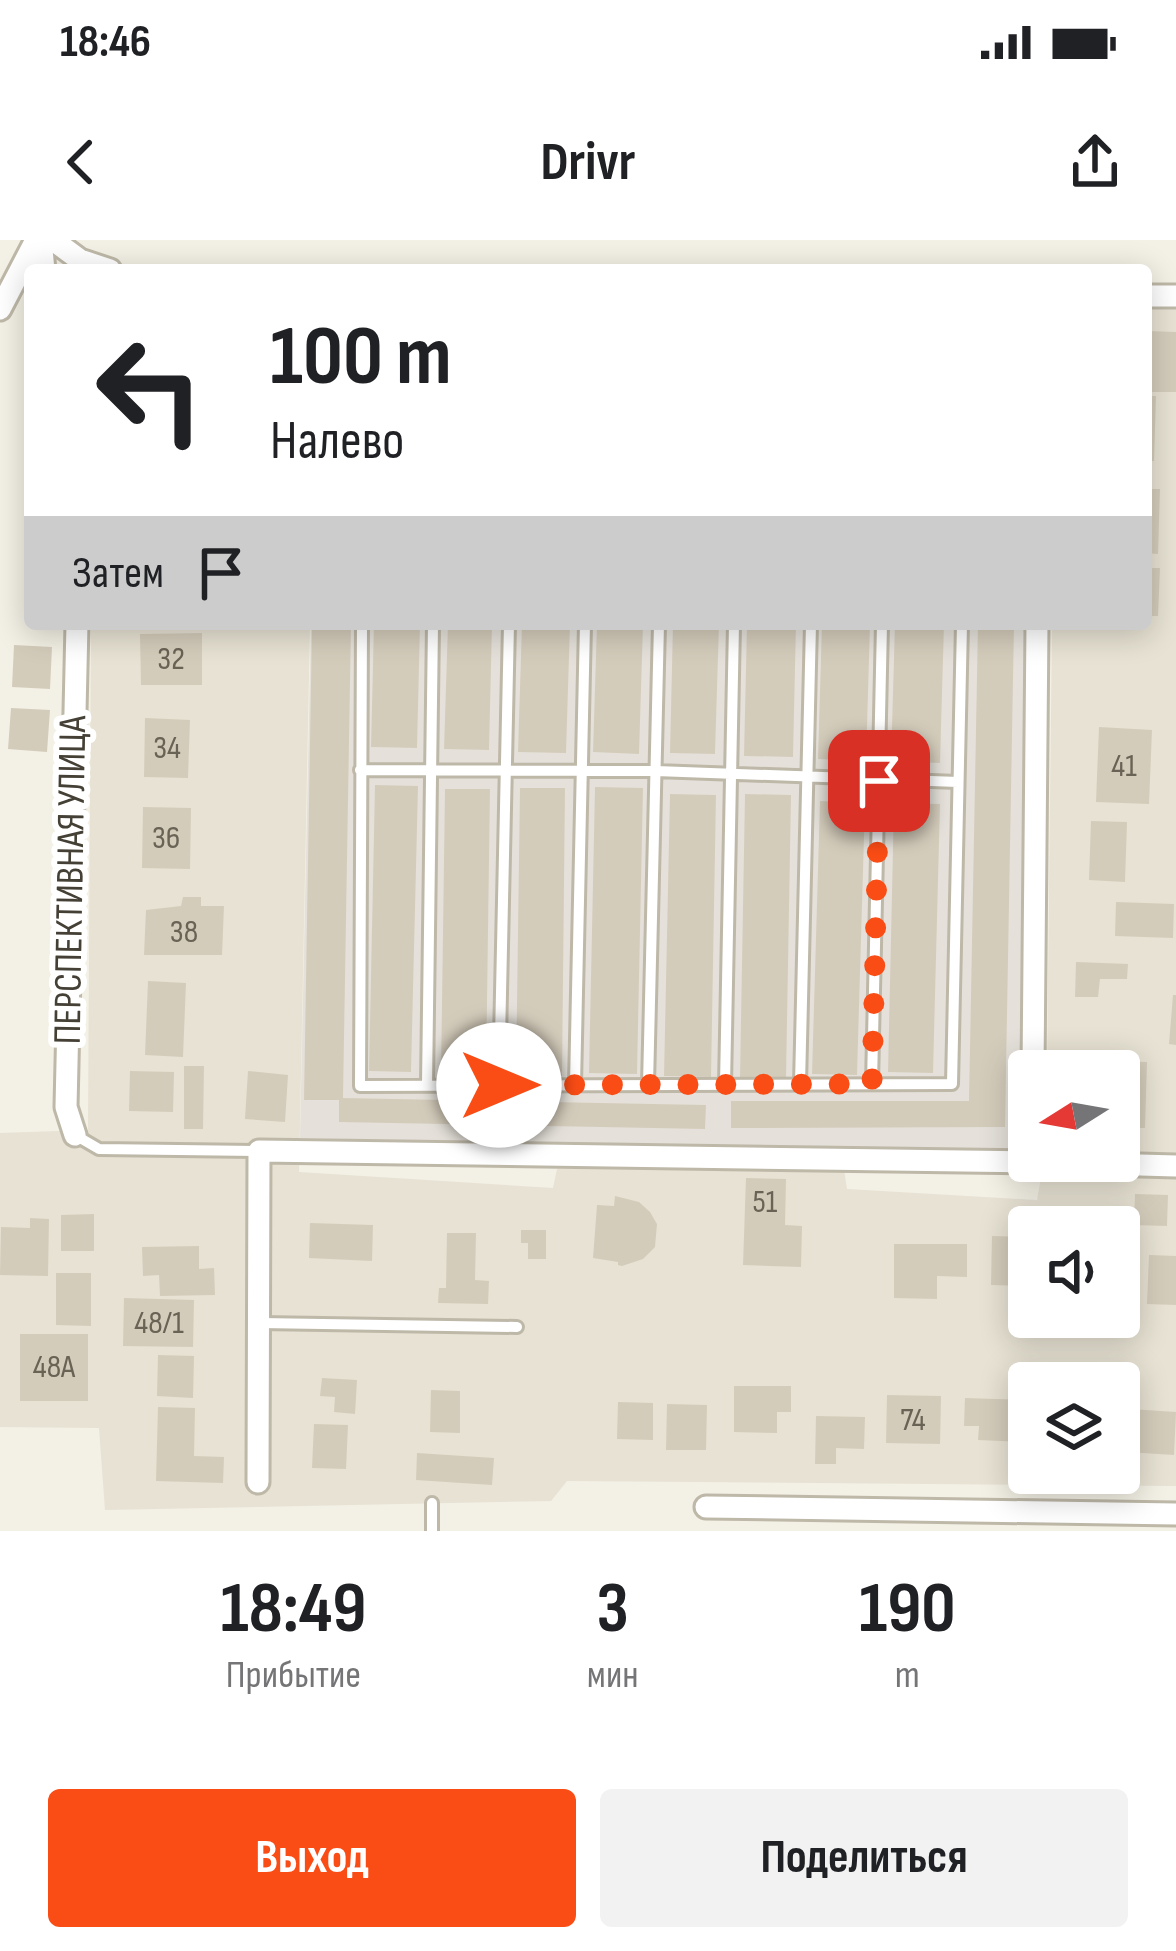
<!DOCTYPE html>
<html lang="ru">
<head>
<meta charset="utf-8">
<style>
  body { margin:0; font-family:"Sofia Sans Condensed",sans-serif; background:#f2f2f2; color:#202124; height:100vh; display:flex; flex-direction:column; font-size:45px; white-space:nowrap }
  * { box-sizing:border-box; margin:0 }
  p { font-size:39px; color:#757577 }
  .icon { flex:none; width:66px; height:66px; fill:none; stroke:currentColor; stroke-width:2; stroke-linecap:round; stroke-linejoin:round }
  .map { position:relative; height:1291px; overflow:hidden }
  .panel { display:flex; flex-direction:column; background:#fff; flex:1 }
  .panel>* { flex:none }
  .banner { position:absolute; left:24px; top:24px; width:1128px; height:366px; border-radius:12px; box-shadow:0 6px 30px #0003; background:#fff; color:#202124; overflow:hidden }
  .needle { width:78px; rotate:259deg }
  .controls { position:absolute; left:1008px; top:810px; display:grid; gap:24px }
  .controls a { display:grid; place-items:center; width:132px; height:132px; border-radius:12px; background:#fff; box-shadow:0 6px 30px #0003; font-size:60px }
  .pin { position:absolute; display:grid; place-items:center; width:102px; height:102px; color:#fff; margin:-51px; border-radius:24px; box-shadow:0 6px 18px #0006 }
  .me { position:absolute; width:132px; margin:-66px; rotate:90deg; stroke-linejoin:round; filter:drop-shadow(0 0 9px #0008) }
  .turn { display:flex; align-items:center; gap:42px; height:252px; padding:0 48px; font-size:54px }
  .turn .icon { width:156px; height:156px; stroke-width:2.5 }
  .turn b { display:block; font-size:84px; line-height:102px }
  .then { display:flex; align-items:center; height:114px; padding:0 48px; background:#0003; gap:24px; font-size:45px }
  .eta { display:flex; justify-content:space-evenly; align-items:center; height:204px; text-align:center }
  .eta b { font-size:72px; font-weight:700; line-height:84px }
  .cta { display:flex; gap:24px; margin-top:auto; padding:24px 48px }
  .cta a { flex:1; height:138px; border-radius:12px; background:#fa4c15; color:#fff; font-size:48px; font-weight:700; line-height:138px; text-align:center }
  .cta a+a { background:#f2f2f2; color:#202124 }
  .status { display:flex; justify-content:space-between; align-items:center; height:84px; padding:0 60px; background:#fff; direction:ltr }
  .status svg { height:33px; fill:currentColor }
  header { display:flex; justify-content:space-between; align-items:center; height:156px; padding:0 48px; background:#fff; font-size:54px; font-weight:700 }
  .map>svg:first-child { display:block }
  .residential { fill:#e7e2d3; fill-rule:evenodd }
  .industrial { fill:#e5e1da }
  .building { fill:#d4ccbb }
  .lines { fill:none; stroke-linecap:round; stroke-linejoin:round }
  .service-casing { stroke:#beb8a8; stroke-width:16 }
  .minor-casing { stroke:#beb8a8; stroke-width:27 }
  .service { stroke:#fff; stroke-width:10 }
  .minor { stroke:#fff; stroke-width:21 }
  .route { stroke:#fa4c15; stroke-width:21; stroke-dasharray:0 37.8 }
  .labels { text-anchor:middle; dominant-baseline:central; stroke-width:12; stroke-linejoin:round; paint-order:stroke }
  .number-label { font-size:33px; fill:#696356 }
  .street-label { font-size:39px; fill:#454035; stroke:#fff }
</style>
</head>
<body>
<div class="status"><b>18:46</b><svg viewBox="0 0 49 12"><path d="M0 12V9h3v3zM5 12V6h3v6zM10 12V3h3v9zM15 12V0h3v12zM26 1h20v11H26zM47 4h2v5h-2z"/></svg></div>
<header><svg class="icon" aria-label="back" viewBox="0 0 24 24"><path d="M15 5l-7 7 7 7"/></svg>Drivr<svg class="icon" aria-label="share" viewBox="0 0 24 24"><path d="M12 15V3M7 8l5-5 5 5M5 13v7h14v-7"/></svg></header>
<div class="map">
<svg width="1176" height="1291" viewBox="0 0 1176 1291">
  <rect width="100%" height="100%" fill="#f3f0e5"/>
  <path class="residential" d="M 1146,65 L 1176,66 L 1176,1246 L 567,1241 L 551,1261 L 105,1270 L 99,1188 L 0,1187 L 0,893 L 88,890 L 91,384 L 310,384 L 299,932 L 553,948 L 557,929 L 844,930 L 847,949 L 1037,960 L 1044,921 L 1119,921 L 1119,831 L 1047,831 L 1052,384 L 1146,384 ZM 1029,987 L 1119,987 L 1119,1077 L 1029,1077 ZM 1029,1143 L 1119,1143 L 1119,1233 L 1029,1233 Z"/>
  <path class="industrial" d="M 311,384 L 1026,384 L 1026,905 L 1017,913 L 300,898 Z"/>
  <path class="building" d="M 1146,91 L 1176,92 L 1176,152 L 1146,152 Z
    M 1146,156 L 1156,156 L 1154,221 L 1146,221 Z
    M 1146,249 L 1160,249 L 1158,314 L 1146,313 Z
    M 1146,328 L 1160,328 L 1158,376 L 1146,376 Z
    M 312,384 L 351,384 L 343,858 L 706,865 L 705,889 L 339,882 L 339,860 L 304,860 Z
    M 374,384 L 420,384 L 417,508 L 371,507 Z
    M 448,384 L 492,384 L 489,510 L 444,509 Z
    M 522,384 L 570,384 L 566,513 L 518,512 Z
    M 597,384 L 643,384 L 639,514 L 593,512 Z
    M 673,384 L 719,384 L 715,514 L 670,513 Z
    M 747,384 L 796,384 L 793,517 L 744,516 Z
    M 822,384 L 870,384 L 866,521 L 818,519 Z
    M 895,384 L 944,384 L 940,523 L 891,521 Z
    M 978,384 L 1014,384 L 1005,887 L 731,888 L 731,861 L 969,861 Z
    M 202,393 L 202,445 L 141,445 L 140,394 Z
    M 14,405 L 52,407 L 50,449 L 12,447 Z
    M 11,468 L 50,470 L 47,512 L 8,509 Z
    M 145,478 L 190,480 L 188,538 L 144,537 Z
    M 1099,487 L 1152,490 L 1149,564 L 1096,562 Z
    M 375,545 L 418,546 L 411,832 L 369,831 Z
    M 595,547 L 643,548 L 637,834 L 589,833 Z
    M 520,548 L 565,548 L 562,836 L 516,835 Z
    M 445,549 L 490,549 L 486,834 L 441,834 Z
    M 670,554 L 716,555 L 711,837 L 664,836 Z
    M 745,554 L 791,555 L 786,838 L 740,837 Z
    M 820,561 L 865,563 L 857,835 L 812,834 Z
    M 894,563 L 940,564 L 933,833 L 888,832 Z
    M 143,567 L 191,568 L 190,629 L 142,628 Z
    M 1091,581 L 1127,582 L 1125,642 L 1089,640 Z
    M 183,657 L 201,657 L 201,666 L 224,666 L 222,715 L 144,715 L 146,670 L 181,666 Z
    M 1116,662 L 1174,664 L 1173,698 L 1115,696 Z
    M 1076,722 L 1128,724 L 1127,739 L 1100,739 L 1098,757 L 1075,757 Z
    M 148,741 L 186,743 L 183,817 L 145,815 Z
    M 1173,755 L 1176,755 L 1176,805 L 1169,804 Z
    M 1107,821 L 1147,822 L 1145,888 L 1119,888 L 1119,831 L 1107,831 Z
    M 184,826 L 204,826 L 203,889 L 184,889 Z
    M 130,831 L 174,832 L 173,872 L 129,871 Z
    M 248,831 L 288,835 L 285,882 L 245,879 Z
    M 746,938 L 786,939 L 785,985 L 802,986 L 801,1027 L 743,1025 Z
    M 1135,954 L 1168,955 L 1167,986 L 1134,985 Z
    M 615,956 L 639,962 L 650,972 L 657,984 L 655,1007 L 643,1019 L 622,1026 L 618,1025 L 618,1022 L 593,1018 L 597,965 L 614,966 Z
    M 94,974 L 94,1011 L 61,1011 L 61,975 Z
    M 30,978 L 49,979 L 48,1036 L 0,1035 L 1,987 L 30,988 Z
    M 310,983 L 373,985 L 372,1021 L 309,1018 Z
    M 521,990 L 546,990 L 546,1019 L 528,1019 L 528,1003 L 521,1003 Z
    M 447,993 L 476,993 L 475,1040 L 489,1041 L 488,1064 L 438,1063 L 439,1048 L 446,1048 Z
    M 992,996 L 1029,997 L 1029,1046 L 991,1045 Z
    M 894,1004 L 967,1004 L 967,1037 L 937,1036 L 937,1059 L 894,1058 Z
    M 199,1006 L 199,1029 L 214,1028 L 215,1055 L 160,1056 L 159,1035 L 143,1036 L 142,1007 Z
    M 1149,1015 L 1176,1016 L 1176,1065 L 1147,1064 Z
    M 56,1033 L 91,1033 L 91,1086 L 56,1085 Z
    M 124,1058 L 194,1060 L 193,1107 L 123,1106 Z
    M 20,1094 L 88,1094 L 88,1161 L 20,1161 Z
    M 158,1115 L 194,1116 L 193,1158 L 157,1156 Z
    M 322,1138 L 357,1140 L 355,1174 L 334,1172 L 335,1157 L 320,1156 Z
    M 734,1146 L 791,1146 L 791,1172 L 777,1172 L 777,1193 L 734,1192 Z
    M 431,1150 L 460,1151 L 460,1193 L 430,1192 Z
    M 887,1155 L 941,1156 L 940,1204 L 886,1203 Z
    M 965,1158 L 1023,1160 L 1022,1202 L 978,1200 L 979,1186 L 964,1186 Z
    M 618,1162 L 653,1163 L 653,1200 L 617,1199 Z
    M 667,1164 L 707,1165 L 706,1210 L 666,1210 Z
    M 158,1167 L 195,1168 L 194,1216 L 224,1217 L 223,1243 L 156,1241 Z
    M 1130,1169 L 1176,1172 L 1174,1215 L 1127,1212 Z
    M 816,1176 L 865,1177 L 864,1209 L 836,1208 L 836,1224 L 815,1224 Z
    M 314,1184 L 348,1185 L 346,1229 L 312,1228 Z
    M 417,1213 L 494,1218 L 492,1245 L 416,1240 Z"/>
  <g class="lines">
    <defs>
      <path id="service" d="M 362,384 L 360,846 L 952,844 L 962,384
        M 360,530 L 656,531 L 958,542
        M 800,844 L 811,384
        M 872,844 L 882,384
        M 499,845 L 509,384
        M 575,845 L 585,384
        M 648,845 L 659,384
        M 725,845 L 734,384
        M 427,846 L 433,384
        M 75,895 L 99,909 L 259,911
        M 260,1083 L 517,1087
        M 432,1291 L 432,1263"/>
      <path id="minor" d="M 41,0 L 44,30
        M 53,0 L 80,20 L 110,30
        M 1146,56 L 1176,56
        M 0,69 L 36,0
        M 1033,831 L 1037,384
        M 75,895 L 66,867 L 77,384
        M 258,1242 L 259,911 L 1033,922 L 1176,926
        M 706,1267 L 1176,1274"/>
    </defs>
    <use href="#service" class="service-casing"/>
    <use href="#minor" class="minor-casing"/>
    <use href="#service" class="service"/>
    <use href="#minor" class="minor"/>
  </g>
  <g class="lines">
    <path class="route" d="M 499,845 L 872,844 L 879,541"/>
  </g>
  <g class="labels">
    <g class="number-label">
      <text x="171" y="419">32</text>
      <text x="167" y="508">34</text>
      <text x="1124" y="526">41</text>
      <text x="166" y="598">36</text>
      <text x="184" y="692">38</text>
      <text x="765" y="962">51</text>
      <text x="159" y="1083">48/1</text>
      <text x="54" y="1127">48А</text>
      <text x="913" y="1180">74</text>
    </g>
    <g class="street-label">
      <text transform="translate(71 640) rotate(-89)">ПЕРСПЕКТИВНАЯ УЛИЦА</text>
    </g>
  </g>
</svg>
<div class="controls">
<a><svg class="needle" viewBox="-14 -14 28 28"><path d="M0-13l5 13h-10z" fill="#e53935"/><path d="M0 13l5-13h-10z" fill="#757577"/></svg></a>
<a><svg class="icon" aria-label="sound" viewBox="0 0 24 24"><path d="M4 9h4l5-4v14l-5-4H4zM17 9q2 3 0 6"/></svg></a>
<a><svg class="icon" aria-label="layers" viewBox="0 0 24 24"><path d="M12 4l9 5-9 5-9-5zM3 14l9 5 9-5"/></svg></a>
</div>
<div class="pin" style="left:879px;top:541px;background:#d93025"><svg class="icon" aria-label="arrive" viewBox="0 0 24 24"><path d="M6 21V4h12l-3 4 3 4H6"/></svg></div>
<svg class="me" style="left:499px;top:845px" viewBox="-20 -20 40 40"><circle r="19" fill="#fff"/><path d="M0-13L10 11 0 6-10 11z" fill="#fa4c15"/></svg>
<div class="banner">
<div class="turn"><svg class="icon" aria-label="left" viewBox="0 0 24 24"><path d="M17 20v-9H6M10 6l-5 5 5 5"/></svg><div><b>100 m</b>Налево</div></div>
<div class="then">Затем<svg class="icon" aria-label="arrive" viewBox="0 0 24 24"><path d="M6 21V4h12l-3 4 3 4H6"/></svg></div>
</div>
</div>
<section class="panel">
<div class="eta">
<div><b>18:49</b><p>Прибытие</p></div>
<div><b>3</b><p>мин</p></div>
<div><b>190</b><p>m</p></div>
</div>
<div class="cta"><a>Выход</a><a>Поделиться</a></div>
</section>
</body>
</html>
